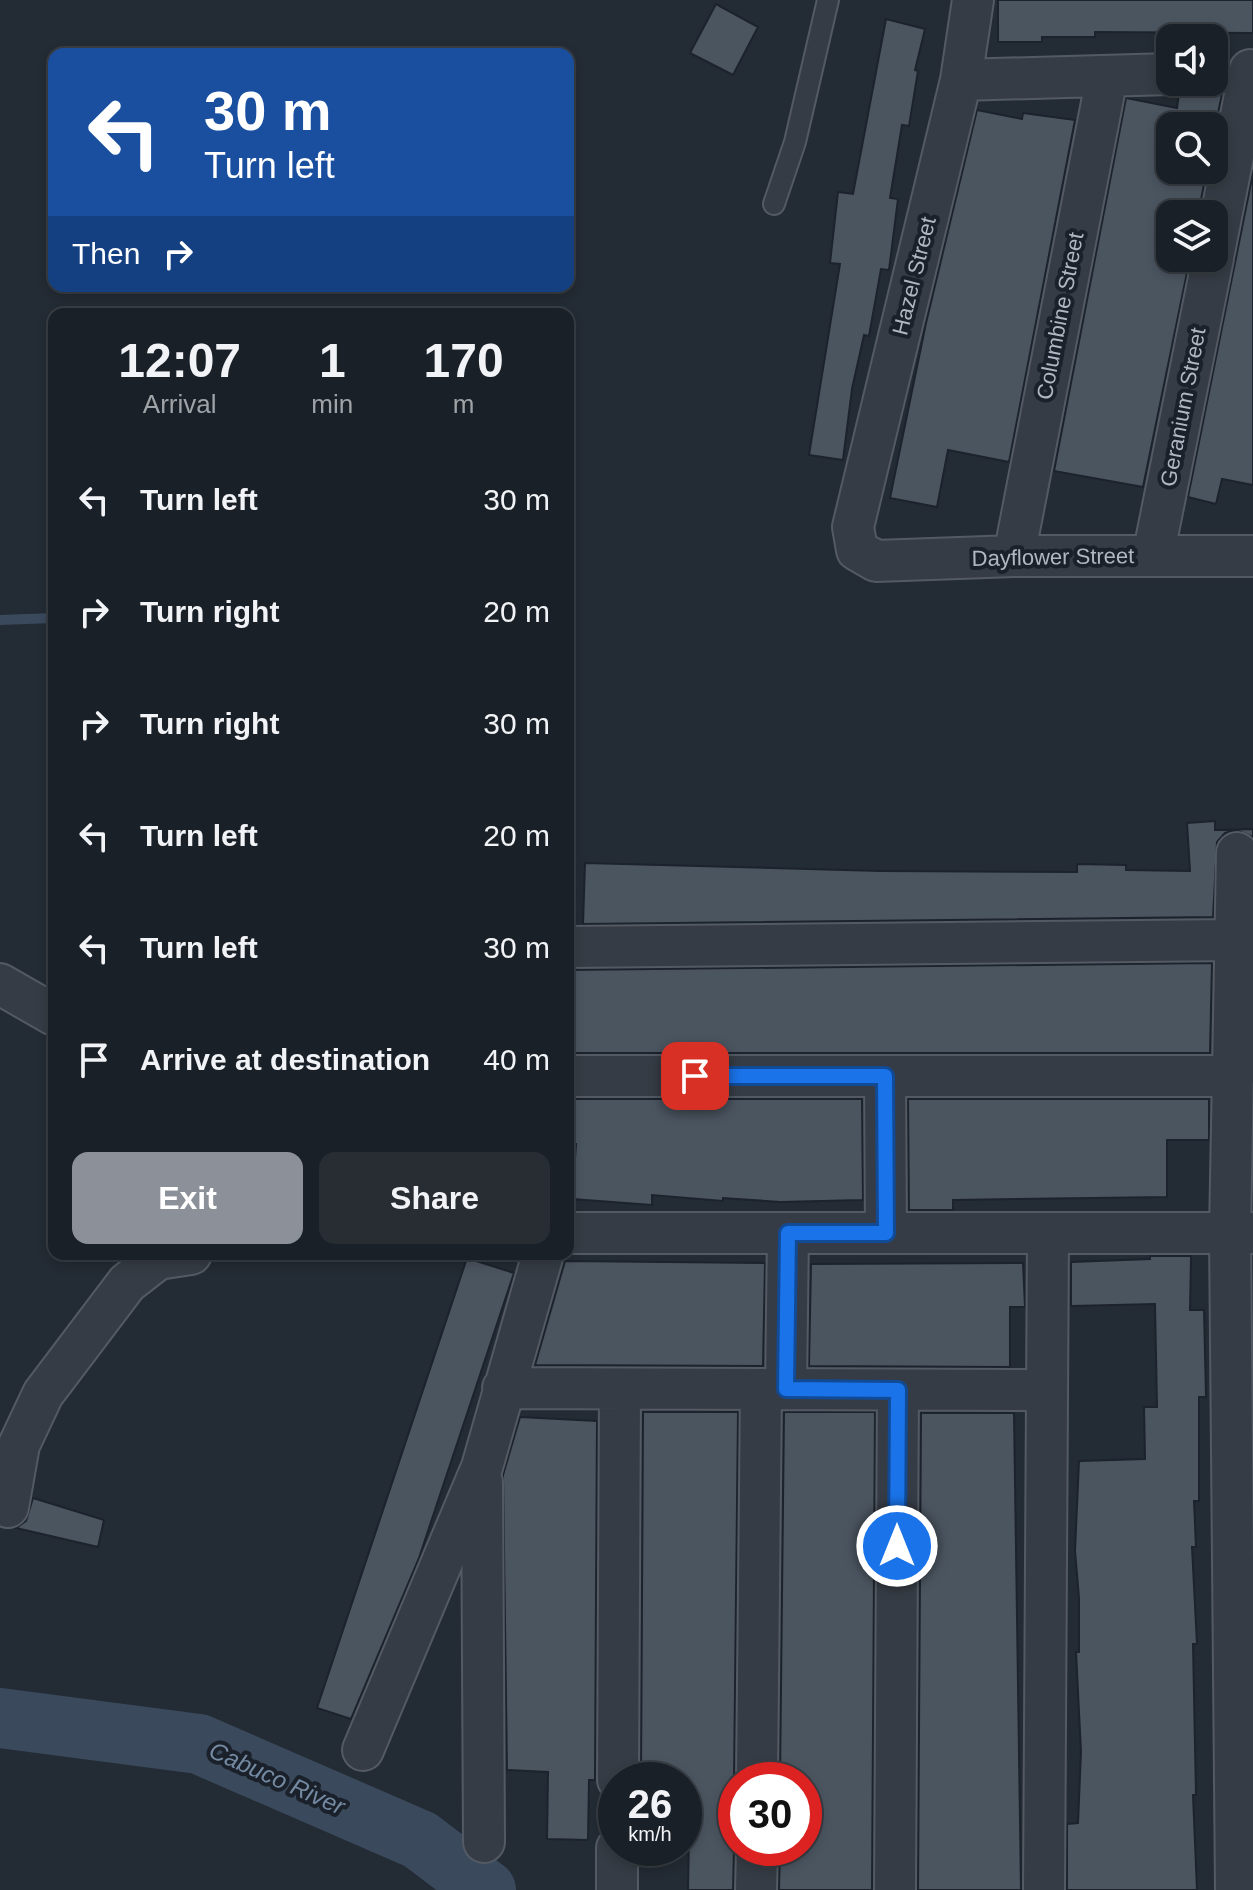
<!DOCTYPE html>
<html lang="en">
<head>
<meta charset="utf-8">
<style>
  body { margin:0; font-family:Arial,sans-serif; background:#272d33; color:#f1f3f6; height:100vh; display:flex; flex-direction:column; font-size:30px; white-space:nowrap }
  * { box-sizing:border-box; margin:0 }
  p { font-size:26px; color:#9fa3a7 }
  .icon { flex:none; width:44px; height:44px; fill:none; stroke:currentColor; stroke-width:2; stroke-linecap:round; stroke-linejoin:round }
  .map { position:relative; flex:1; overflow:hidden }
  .drawer { position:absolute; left:48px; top:308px; width:526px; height:952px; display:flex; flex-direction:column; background:#1a2027; border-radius:16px; box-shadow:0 4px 12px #0003,0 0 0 2px #383e44 }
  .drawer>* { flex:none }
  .banner { position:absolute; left:48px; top:48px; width:526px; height:244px; border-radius:16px; box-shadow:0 4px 12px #0003,0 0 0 2px #383e44; background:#1a4fa0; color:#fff; overflow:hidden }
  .tools { position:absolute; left:1156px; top:24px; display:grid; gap:16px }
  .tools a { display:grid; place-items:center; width:72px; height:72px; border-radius:16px; background:#1a2027; box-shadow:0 4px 12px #0003,0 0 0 2px #383e44; font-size:40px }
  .speed { position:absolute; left:598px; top:1762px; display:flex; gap:16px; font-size:40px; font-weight:700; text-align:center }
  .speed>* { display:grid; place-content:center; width:104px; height:104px; border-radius:50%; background:#1a2027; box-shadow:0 4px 12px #0003,0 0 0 2px #383e44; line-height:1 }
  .speed small { font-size:20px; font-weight:400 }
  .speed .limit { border:12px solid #d22; background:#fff; color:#111 }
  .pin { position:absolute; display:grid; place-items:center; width:68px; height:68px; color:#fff; margin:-34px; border-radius:16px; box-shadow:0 4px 12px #0006 }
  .me { position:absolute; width:88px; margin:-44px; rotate:0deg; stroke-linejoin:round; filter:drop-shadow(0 0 6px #0008) }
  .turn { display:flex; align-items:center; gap:28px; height:168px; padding:0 24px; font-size:36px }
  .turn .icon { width:104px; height:104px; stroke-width:2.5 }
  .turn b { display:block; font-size:56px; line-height:68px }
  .then { display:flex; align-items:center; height:76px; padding:0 24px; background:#0003; gap:16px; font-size:30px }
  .eta { display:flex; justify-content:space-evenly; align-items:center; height:136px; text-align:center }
  .eta b { font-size:48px; font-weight:700; line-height:56px }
  .action { display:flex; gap:16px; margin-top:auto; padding:16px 24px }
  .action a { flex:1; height:92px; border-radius:16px; background:#8c9099; color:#fff; font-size:32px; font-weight:700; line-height:92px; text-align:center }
  .action a+a { background:#272d33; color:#f1f3f6 }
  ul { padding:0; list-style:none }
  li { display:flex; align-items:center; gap:24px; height:112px; padding:0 24px }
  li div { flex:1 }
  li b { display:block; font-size:30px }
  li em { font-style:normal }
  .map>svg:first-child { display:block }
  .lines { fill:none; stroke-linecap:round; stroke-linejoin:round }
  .stream { stroke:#3a495c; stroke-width:10 }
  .river { stroke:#3a495c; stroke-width:60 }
  .building { fill:#4b5560; stroke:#1d232c; stroke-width:2 }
  .service-casing { stroke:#535a63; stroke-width:24 }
  .minor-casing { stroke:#535a63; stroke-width:44 }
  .service { stroke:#363c45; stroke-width:20 }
  .minor { stroke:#363c45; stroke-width:40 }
  .route-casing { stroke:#114b97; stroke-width:20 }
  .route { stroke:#1a73e8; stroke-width:14 }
  .labels { text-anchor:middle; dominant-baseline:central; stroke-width:8; stroke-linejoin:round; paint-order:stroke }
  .street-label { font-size:22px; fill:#b0b7c2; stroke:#1b212a }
  .water-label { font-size:24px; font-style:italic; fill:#7489a2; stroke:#1b212a }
</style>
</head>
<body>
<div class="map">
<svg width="1253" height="1890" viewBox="0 0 1253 1890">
  <rect width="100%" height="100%" fill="#232b34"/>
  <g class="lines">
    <path class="stream" d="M 0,620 L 54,618"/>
    <path class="river" d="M 0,1718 L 199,1744 L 420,1840 L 486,1890"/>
  </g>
  <path class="building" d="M 998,0 L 1253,0 L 1253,33 L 1095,32 L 1095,37 L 1042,37 L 1042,42 L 998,42 Z
    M 716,4 L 758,27 L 733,75 L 690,53 Z
    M 886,19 L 925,29 L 915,70 L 918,71 L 909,126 L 902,125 L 890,198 L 898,199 L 889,270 L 881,269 L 869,336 L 864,335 L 852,389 L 843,460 L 809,455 L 840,264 L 830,263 L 838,192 L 853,194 Z
    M 1191,83 L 1223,89 L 1214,133 L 1214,126 L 1170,126 L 1170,170 L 1207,170 L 1198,214 L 1170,214 L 1170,258 L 1190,258 L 1143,487 L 1054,471 L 1126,98 L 1177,108 L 1179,94 Z
    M 977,110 L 1022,119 L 1023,113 L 1075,120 L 1009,462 L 948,450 L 937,507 L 890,498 L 926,323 Z
    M 1253,173 L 1253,485 L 1222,479 L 1216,504 L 1188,497 Z
    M 1215,821 L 1215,830 L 1253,829 L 1253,837 L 1237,830 L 1225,833 L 1217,842 L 1213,917 L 583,924 L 585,863 L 880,871 L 1077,872 L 1077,864 L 1126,865 L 1126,870 L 1190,871 L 1187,823 Z
    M 1212,963 L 1210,1053 L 568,1053 L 568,970 Z
    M 568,1099 L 862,1099 L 863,1200 L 780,1202 L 723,1198 L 723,1201 L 652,1195 L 652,1205 L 572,1199 L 576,1144 L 568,1144 Z
    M 908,1099 L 1209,1099 L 1209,1140 L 1167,1140 L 1167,1197 L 953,1200 L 953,1210 L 909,1210 Z
    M 1150,1256 L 1191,1256 L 1190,1310 L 1204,1310 L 1206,1397 L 1199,1397 L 1199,1501 L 1194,1501 L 1196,1547 L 1192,1547 L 1197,1644 L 1193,1644 L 1196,1795 L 1193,1795 L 1197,1890 L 1067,1890 L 1067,1824 L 1078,1823 L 1081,1752 L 1076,1652 L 1079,1652 L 1079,1598 L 1075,1551 L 1079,1461 L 1145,1459 L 1144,1407 L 1157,1407 L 1155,1304 L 1071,1306 L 1071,1262 L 1150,1259 Z
    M 467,1258 L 514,1273 L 419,1558 L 351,1719 L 317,1708 Z
    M 565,1261 L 765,1263 L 763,1366 L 535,1365 Z
    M 1023,1263 L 1025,1307 L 1010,1307 L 1010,1367 L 809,1366 L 811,1264 Z
    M 643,1412 L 738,1412 L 734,1780 L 730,1848 L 734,1848 L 733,1890 L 688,1890 L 690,1780 L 641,1780 Z
    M 784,1412 L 875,1412 L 872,1890 L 779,1890 L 780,1848 L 804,1848 L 804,1780 L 780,1780 Z
    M 921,1413 L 1014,1413 L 1021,1890 L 918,1890 Z
    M 520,1417 L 597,1421 L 595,1780 L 589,1780 L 588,1840 L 547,1839 L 548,1772 L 507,1770 L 503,1475 Z
    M 33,1498 L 104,1520 L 98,1547 L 16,1528 L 26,1521 Z"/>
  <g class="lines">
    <defs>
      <path id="service" d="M 774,204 L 795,142 L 828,0"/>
      <path id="minor" d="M 973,0 L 961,80 L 853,527 L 857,550 L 876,561 L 1014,556 L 1253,556
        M 961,80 L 1170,74
        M 1214,252 L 1250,70
        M 1014,556 L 1107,77
        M 1153,556 L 1213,258
        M 568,947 L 1235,940
        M 0,984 L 54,1015
        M 568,1076 L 1234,1076
        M 885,1076 L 886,1233
        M 568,1233 L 1253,1233
        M 503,1388 L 1046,1390
        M 786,1389 L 788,1233
        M 482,1482 L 484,1842
        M 8,1507 L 19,1445 L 43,1394 L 127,1283 L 158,1259 L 191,1254
        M 363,1750 L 482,1467 L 543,1254
        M 618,1780 L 620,1389
        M 757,1780 L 761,1389
        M 617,1890 L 617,1848
        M 756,1890 L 757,1848
        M 895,1890 L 898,1390
        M 1044,1890 L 1048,1233
        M 1236,1890 L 1230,1233 L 1237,853"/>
    </defs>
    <use href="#service" class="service-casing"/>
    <use href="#minor" class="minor-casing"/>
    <use href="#service" class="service"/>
    <use href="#minor" class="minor"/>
  </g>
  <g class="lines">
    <defs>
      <path id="route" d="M 695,1076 L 885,1076 L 886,1233 L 788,1233 L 786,1389 L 898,1390 L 897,1546"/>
    </defs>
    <use href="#route" class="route-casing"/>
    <use href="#route" class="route"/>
  </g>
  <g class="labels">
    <g class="street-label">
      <text transform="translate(914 276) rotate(-76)">Hazel Street</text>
      <text transform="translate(1060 316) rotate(-79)">Columbine Street</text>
      <text transform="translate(1183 407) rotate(-79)">Geranium Street</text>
      <text transform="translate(1053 557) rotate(-1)">Dayflower Street</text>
    </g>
    <g class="water-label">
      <text transform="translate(277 1778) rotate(24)">Cabuco River</text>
    </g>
  </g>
</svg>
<div class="tools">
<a><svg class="icon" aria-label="sound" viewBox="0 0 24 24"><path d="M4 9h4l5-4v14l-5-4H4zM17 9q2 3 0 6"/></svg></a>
<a><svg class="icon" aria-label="search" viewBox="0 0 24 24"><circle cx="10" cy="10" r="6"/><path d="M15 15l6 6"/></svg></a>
<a><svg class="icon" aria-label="layers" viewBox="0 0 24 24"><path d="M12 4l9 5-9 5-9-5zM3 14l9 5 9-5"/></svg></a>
</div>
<div class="speed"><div>26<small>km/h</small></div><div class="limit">30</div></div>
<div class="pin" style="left:695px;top:1076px;background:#d93025"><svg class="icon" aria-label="arrive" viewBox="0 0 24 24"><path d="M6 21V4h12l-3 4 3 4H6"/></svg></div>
<svg class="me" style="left:897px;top:1546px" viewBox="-20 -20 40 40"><circle r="17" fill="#1a73e8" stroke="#fff" stroke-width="3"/><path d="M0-11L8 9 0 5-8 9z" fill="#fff"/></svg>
<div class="banner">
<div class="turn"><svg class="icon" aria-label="left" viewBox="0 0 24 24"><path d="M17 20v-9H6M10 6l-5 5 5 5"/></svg><div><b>30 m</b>Turn left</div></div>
<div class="then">Then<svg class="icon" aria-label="right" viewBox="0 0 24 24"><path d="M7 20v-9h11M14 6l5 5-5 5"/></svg></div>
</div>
<section class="drawer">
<div class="eta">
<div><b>12:07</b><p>Arrival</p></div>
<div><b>1</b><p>min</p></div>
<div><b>170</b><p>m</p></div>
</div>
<ul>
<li><svg class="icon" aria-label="left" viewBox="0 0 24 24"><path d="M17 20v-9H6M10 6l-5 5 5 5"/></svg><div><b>Turn left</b></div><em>30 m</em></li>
<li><svg class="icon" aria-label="right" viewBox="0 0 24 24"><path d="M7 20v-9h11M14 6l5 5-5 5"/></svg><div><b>Turn right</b></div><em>20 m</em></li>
<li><svg class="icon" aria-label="right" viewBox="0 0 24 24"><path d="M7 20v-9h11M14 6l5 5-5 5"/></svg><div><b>Turn right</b></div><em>30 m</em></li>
<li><svg class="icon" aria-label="left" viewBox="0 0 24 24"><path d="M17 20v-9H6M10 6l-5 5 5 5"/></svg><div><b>Turn left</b></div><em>20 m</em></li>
<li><svg class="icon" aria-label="left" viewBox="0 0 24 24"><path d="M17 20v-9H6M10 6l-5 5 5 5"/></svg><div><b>Turn left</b></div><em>30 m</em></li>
<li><svg class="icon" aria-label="arrive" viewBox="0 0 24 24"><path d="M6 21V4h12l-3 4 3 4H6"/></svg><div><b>Arrive at destination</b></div><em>40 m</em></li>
</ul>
<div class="action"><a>Exit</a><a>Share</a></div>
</section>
</div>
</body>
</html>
